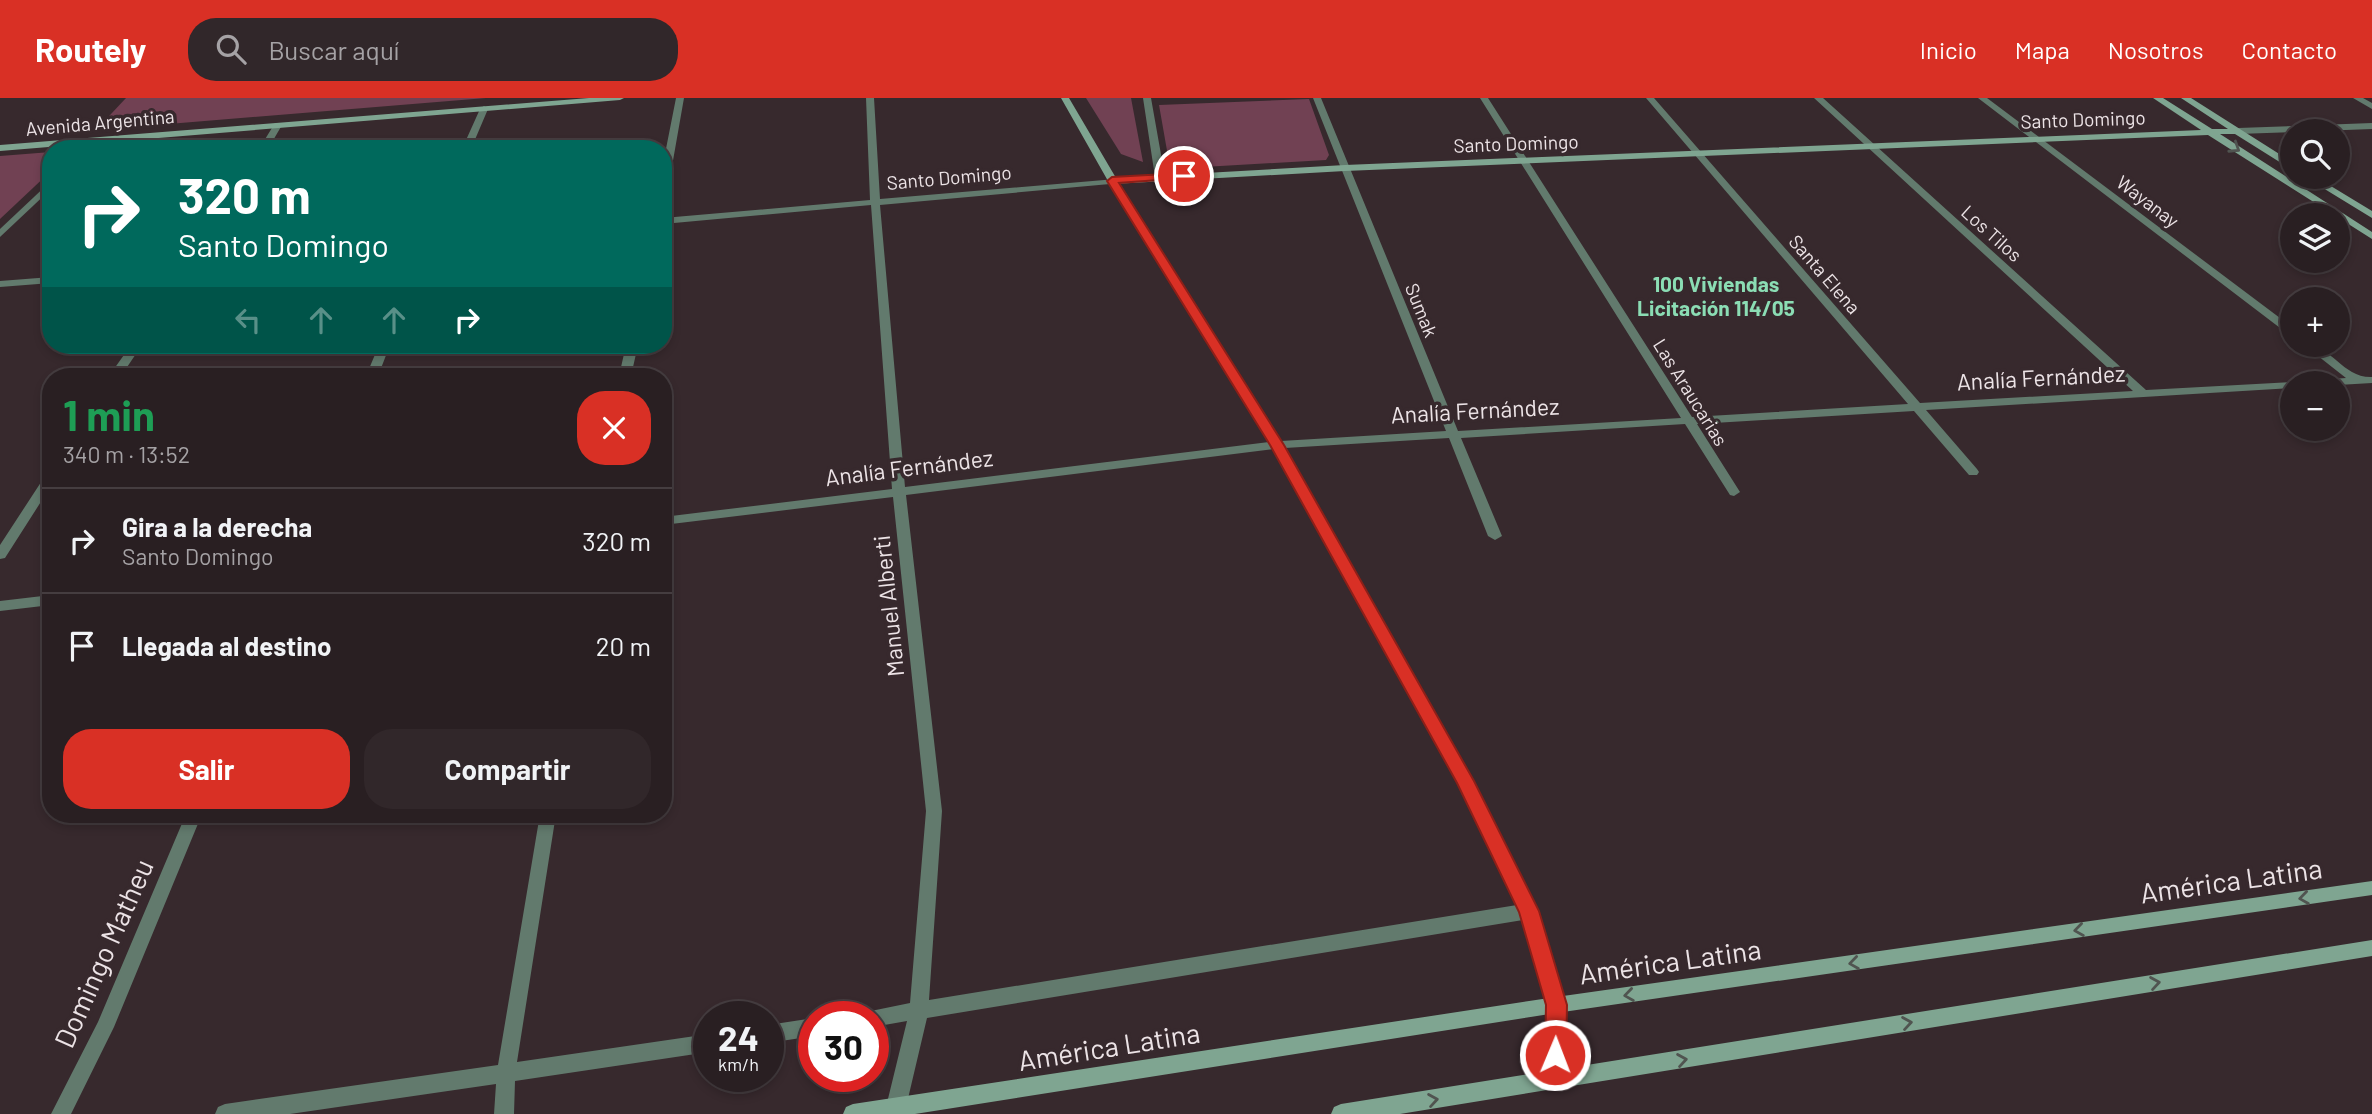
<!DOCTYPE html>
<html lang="es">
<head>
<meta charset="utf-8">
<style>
  body { margin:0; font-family:Barlow,sans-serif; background:#31272a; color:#f1f3f6; height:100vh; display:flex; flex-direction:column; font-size:26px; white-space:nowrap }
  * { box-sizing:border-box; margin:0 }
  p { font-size:23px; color:#a5a2a5 }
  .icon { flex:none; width:38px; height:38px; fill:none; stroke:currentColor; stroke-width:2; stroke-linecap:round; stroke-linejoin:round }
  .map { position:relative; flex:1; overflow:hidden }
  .details { position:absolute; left:42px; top:270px; width:630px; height:455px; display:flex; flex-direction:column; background:#291f22; border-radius:28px; box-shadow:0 4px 10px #0003,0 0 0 2px #453d40 }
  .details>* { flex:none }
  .guide { position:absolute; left:42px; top:42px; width:630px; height:214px; border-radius:28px; box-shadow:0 4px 10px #0003,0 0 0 2px #453d40; background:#00695c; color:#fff; overflow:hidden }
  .fabs { position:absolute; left:2280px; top:21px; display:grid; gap:14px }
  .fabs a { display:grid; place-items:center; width:70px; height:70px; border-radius:50%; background:#291f22; box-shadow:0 4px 10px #0003,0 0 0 2px #453d40; font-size:35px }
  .speed { position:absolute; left:693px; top:903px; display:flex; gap:14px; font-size:35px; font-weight:700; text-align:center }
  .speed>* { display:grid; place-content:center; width:91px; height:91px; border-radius:50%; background:#291f22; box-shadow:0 4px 10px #0003,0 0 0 2px #453d40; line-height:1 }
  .speed small { font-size:18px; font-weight:400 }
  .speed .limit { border:10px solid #d22; background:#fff; color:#111 }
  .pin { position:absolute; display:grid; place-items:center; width:60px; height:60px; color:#fff; margin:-30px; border:4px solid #fff; border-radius:50%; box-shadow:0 2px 7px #0007 }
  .me { position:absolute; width:77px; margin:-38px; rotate:1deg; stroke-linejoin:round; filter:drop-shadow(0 0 5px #0008) }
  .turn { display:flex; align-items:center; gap:24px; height:147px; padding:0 21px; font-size:32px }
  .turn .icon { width:91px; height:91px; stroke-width:2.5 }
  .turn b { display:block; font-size:49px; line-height:60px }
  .lanes { display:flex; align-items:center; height:66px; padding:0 21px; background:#0003; justify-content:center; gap:35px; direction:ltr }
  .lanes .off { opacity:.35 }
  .round { display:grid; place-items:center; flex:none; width:74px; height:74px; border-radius:28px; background:#31272a }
  .headline { display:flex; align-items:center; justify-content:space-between; height:119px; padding:0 21px }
  h1 { font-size:42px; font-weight:700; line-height:52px; color:#1e9e55 }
  .cta { display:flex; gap:14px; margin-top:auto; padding:14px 21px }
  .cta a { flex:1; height:80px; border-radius:28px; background:#d93025; color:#fff; font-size:28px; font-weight:700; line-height:80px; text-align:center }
  .cta a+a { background:#31272a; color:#f1f3f6 }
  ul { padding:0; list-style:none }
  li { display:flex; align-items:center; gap:21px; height:105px; padding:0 21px; border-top:2px solid #453d40 }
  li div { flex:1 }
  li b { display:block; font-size:26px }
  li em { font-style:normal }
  header { display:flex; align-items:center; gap:42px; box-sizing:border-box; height:98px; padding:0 35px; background:#d93025; color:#fff }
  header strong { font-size:33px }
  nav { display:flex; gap:38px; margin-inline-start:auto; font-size:24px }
  .search { width:490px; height:63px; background:#31272a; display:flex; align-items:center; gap:18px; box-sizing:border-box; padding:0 24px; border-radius:28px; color:#a5a2a5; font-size:26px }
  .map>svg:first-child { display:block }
  .green { fill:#714153 }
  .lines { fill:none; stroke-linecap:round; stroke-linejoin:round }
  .street { fill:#627a6d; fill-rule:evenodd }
  .secondary { fill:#7fa591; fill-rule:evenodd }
  .oneway { stroke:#505450 }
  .route { fill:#d93025; stroke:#8d1f18; stroke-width:2 }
  .labels { text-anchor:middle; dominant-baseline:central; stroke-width:7; stroke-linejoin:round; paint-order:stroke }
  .far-street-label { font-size:19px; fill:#ece3e6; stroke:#37292d }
  .far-neighbourhood-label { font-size:21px; font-weight:bold; fill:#8bddb4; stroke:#37292d }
  .street-label { font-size:23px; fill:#ece3e6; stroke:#37292d }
  .near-street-label { font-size:28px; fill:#ece3e6; stroke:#37292d }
</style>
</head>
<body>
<header>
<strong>Routely</strong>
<div class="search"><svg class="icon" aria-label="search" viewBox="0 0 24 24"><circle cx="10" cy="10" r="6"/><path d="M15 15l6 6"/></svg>Buscar aquí</div>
<nav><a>Inicio</a><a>Mapa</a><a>Nosotros</a><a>Contacto</a></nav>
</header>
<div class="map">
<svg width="2372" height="1016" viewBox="0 0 2372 1016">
  <rect width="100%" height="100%" fill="#37292d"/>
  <path class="green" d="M 126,0 L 486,0 L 96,32 Z
    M 1086,0 L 1131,0 L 1143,64 L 1121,56 Z
    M 1309,1 L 1329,57 L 1326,62 L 1186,70 L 1174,68 L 1169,64 L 1159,7 Z
    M 51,54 L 51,73 L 0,121 L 0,58 Z"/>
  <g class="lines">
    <path class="street" d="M 676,0 L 684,0 L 668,91 L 663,94 L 663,66 Z
      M 866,0 L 874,0 L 880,101 L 1116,81 L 1281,343 L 1446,333 L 1313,0 L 1321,0 L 1458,333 L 1681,320 L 1480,0 L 1488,0 L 1692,319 L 1908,306 L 1646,0 L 1654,0 L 1920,305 L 2133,293 L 1814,0 L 1823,0 L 2146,292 L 2292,284 L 2297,285 L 2292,285 L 2292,290 L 1926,312 L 1977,371 L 1979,374 L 1977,377 L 1969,377 L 1914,313 L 1697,326 L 1740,394 L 1734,398 L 1730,397 L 1685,326 L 1461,340 L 1502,438 L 1495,442 L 1488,438 L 1449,340 L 1285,350 L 1471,679 L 1538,813 L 1565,907 L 1565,983 L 1562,990 L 1555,992 L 1548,990 L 1545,983 L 1547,907 L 1523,822 L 927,920 L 906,1009 L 903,1016 L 890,1016 L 886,1009 L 907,923 L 873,929 L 873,919 L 864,919 L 866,914 L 910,905 L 926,713 L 893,399 L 663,427 L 663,419 L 892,391 L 871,107 L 663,126 L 663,120 L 870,102 ZM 1110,86 L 1269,344 L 905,389 L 880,107 ZM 1273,351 L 1458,685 L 1517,807 L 929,902 L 942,713 L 906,397 Z
      M 1143,0 L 1151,0 L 1165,79 L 1160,82 L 1155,79 Z
      M 1978,0 L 1987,0 L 2292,229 L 2292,237 L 2288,236 Z
      M 2353,0 L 2363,0 L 2372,5 L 2372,11 Z
      M 484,8 L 488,11 L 471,51 L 462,51 L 480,11 Z
      M 275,25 L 282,27 L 268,51 L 259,51 Z
      M 2372,25 L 2372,31 L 2238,36 L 2234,33 L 2238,30 Z
      M 51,83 L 51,91 L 0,139 L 0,131 Z
      M 51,179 L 51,185 L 0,189 L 0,183 Z
      M 131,247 L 142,247 L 121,278 L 109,278 Z
      M 379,247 L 390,247 L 378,278 L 366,278 Z
      M 626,247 L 638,247 L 631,278 L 619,278 Z
      M 2304,247 C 2333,247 2342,280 2372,279 L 2372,285 L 2338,287 L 2338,285 L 2312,285 L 2318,282 L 2346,280 Z
      M 51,374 L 51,388 L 5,460 L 0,461 L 0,447 L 47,375 Z
      M 51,497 L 51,507 L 0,513 L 0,503 Z
      M 186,716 L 202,716 L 114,929 L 71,1016 L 51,1016 L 98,924 Z
      M 540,716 L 556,716 L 517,964 L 709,936 L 709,954 L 515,983 L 514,1016 L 494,1016 L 496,986 L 290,1016 L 215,1016 L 218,1009 L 225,1006 L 498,967 Z
      M 814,920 L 814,938 L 768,945 L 768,927 Z"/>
    <path class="secondary" d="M 589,0 L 624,0 L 620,2 L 0,53 L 0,47 Z
      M 1061,0 L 1069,0 L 1116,80 L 1345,67 L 2201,32 L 2153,0 L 2163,0 L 2212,31 L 2228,31 L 2181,0 L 2191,0 L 2292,64 L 2292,71 L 2289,70 L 2235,36 L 2220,36 L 2372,134 L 2372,141 L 2208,37 L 1345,73 L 1113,86 L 1108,83 Z
      M 2305,79 L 2316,79 L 2372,113 L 2372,120 Z
      M 2372,783 L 2372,797 L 1556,915 L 915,1016 L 843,1016 L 846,1009 L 853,1006 L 1556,899 Z
      M 2372,842 L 2372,858 L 1400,1016 L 1331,1016 L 1334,1009 L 1341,1006 Z"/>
  </g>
  <defs><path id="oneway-chevron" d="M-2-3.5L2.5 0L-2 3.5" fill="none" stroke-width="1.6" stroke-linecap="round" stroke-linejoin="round" transform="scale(1.75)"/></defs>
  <g class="oneway">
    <use href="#oneway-chevron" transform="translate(2235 50) rotate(33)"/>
    <use href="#oneway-chevron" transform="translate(2304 800) rotate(172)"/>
    <use href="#oneway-chevron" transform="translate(2079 832) rotate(172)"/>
    <use href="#oneway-chevron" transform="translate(1854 865) rotate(172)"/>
    <use href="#oneway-chevron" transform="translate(2155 885) rotate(-9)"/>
    <use href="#oneway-chevron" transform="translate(1629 897) rotate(172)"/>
    <use href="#oneway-chevron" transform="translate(1907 925) rotate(-9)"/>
    <use href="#oneway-chevron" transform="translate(1682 962) rotate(-9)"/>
    <use href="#oneway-chevron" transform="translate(1433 1002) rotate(-9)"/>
  </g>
  <path class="route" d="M 1184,75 L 1189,78 L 1187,80 L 1119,85 L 1284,347 L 1474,683 L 1539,813 L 1567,907 L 1566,957 L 1563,965 L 1555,968 L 1548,965 L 1545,957 L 1546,907 L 1519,814 L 1457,685 L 1270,347 L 1107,83 L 1112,79 Z"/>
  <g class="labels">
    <g class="far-street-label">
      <text transform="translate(2083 21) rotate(-2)">Santo Domingo</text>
      <text transform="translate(100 24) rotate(-5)">Avenida Argentina</text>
      <text transform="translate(1516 45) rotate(-2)">Santo Domingo</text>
      <text transform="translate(949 79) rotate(-5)">Santo Domingo</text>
      <text transform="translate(2148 103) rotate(37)">Wayanay</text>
      <text transform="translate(1992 135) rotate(42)">Los Tilos</text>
      <text transform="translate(1825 176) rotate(49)">Santa Elena</text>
      <text transform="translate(1422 212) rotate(68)">Sumak</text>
      <text transform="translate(1691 294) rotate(58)">Las Araucarias</text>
    </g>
    <g class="far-neighbourhood-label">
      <text x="1716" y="185">100 Viviendas<tspan x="1716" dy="24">Licitación 114/05</tspan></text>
    </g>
    <g class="street-label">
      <text transform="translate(2041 279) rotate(-3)">Analía Fernández</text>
      <text transform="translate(1475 312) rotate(-3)">Analía Fernández</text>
      <text transform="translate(909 369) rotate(-7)">Analía Fernández</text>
      <text transform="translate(888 508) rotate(-96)">Manuel Alberti</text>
    </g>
    <g class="near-street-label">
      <text transform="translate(2231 782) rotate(-8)">América Latina</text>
      <text transform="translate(103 855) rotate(-66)">Domingo Matheu</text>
      <text transform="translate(1670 863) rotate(-8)">América Latina</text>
      <text transform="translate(1109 948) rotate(-9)">América Latina</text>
    </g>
  </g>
</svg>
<div class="fabs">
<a><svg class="icon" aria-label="search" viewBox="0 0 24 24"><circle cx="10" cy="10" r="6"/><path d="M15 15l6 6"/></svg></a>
<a><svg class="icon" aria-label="layers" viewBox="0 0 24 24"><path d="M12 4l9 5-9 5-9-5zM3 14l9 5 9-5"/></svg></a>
<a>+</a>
<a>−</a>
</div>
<div class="speed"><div>24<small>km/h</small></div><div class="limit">30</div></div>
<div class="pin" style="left:1184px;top:78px;background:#d93025"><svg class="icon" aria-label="arrive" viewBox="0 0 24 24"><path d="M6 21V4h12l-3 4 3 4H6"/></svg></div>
<svg class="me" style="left:1555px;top:957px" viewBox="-20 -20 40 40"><circle r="17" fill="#d93025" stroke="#fff" stroke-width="3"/><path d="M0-11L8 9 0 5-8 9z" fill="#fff"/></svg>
<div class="guide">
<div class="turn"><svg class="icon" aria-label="right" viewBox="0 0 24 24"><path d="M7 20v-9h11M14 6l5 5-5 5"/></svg><div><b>320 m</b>Santo Domingo</div></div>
<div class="lanes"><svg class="icon off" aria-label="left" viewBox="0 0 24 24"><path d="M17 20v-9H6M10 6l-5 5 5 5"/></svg><svg class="icon off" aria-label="ahead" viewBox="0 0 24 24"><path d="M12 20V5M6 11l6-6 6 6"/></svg><svg class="icon off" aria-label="ahead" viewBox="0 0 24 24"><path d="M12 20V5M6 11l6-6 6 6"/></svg><svg class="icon" aria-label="right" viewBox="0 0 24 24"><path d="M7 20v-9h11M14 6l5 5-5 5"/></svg></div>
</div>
<section class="details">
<div class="headline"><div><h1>1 min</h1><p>340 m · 13:52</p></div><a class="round" style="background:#d93025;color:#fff"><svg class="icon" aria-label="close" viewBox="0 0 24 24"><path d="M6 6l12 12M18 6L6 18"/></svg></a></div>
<ul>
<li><svg class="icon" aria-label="right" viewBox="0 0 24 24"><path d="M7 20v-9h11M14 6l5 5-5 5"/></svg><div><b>Gira a la derecha</b><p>Santo Domingo</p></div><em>320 m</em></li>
<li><svg class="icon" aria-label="arrive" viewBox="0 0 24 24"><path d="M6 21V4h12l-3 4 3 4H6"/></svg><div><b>Llegada al destino</b></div><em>20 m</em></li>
</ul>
<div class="cta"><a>Salir</a><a>Compartir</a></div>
</section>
</div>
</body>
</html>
